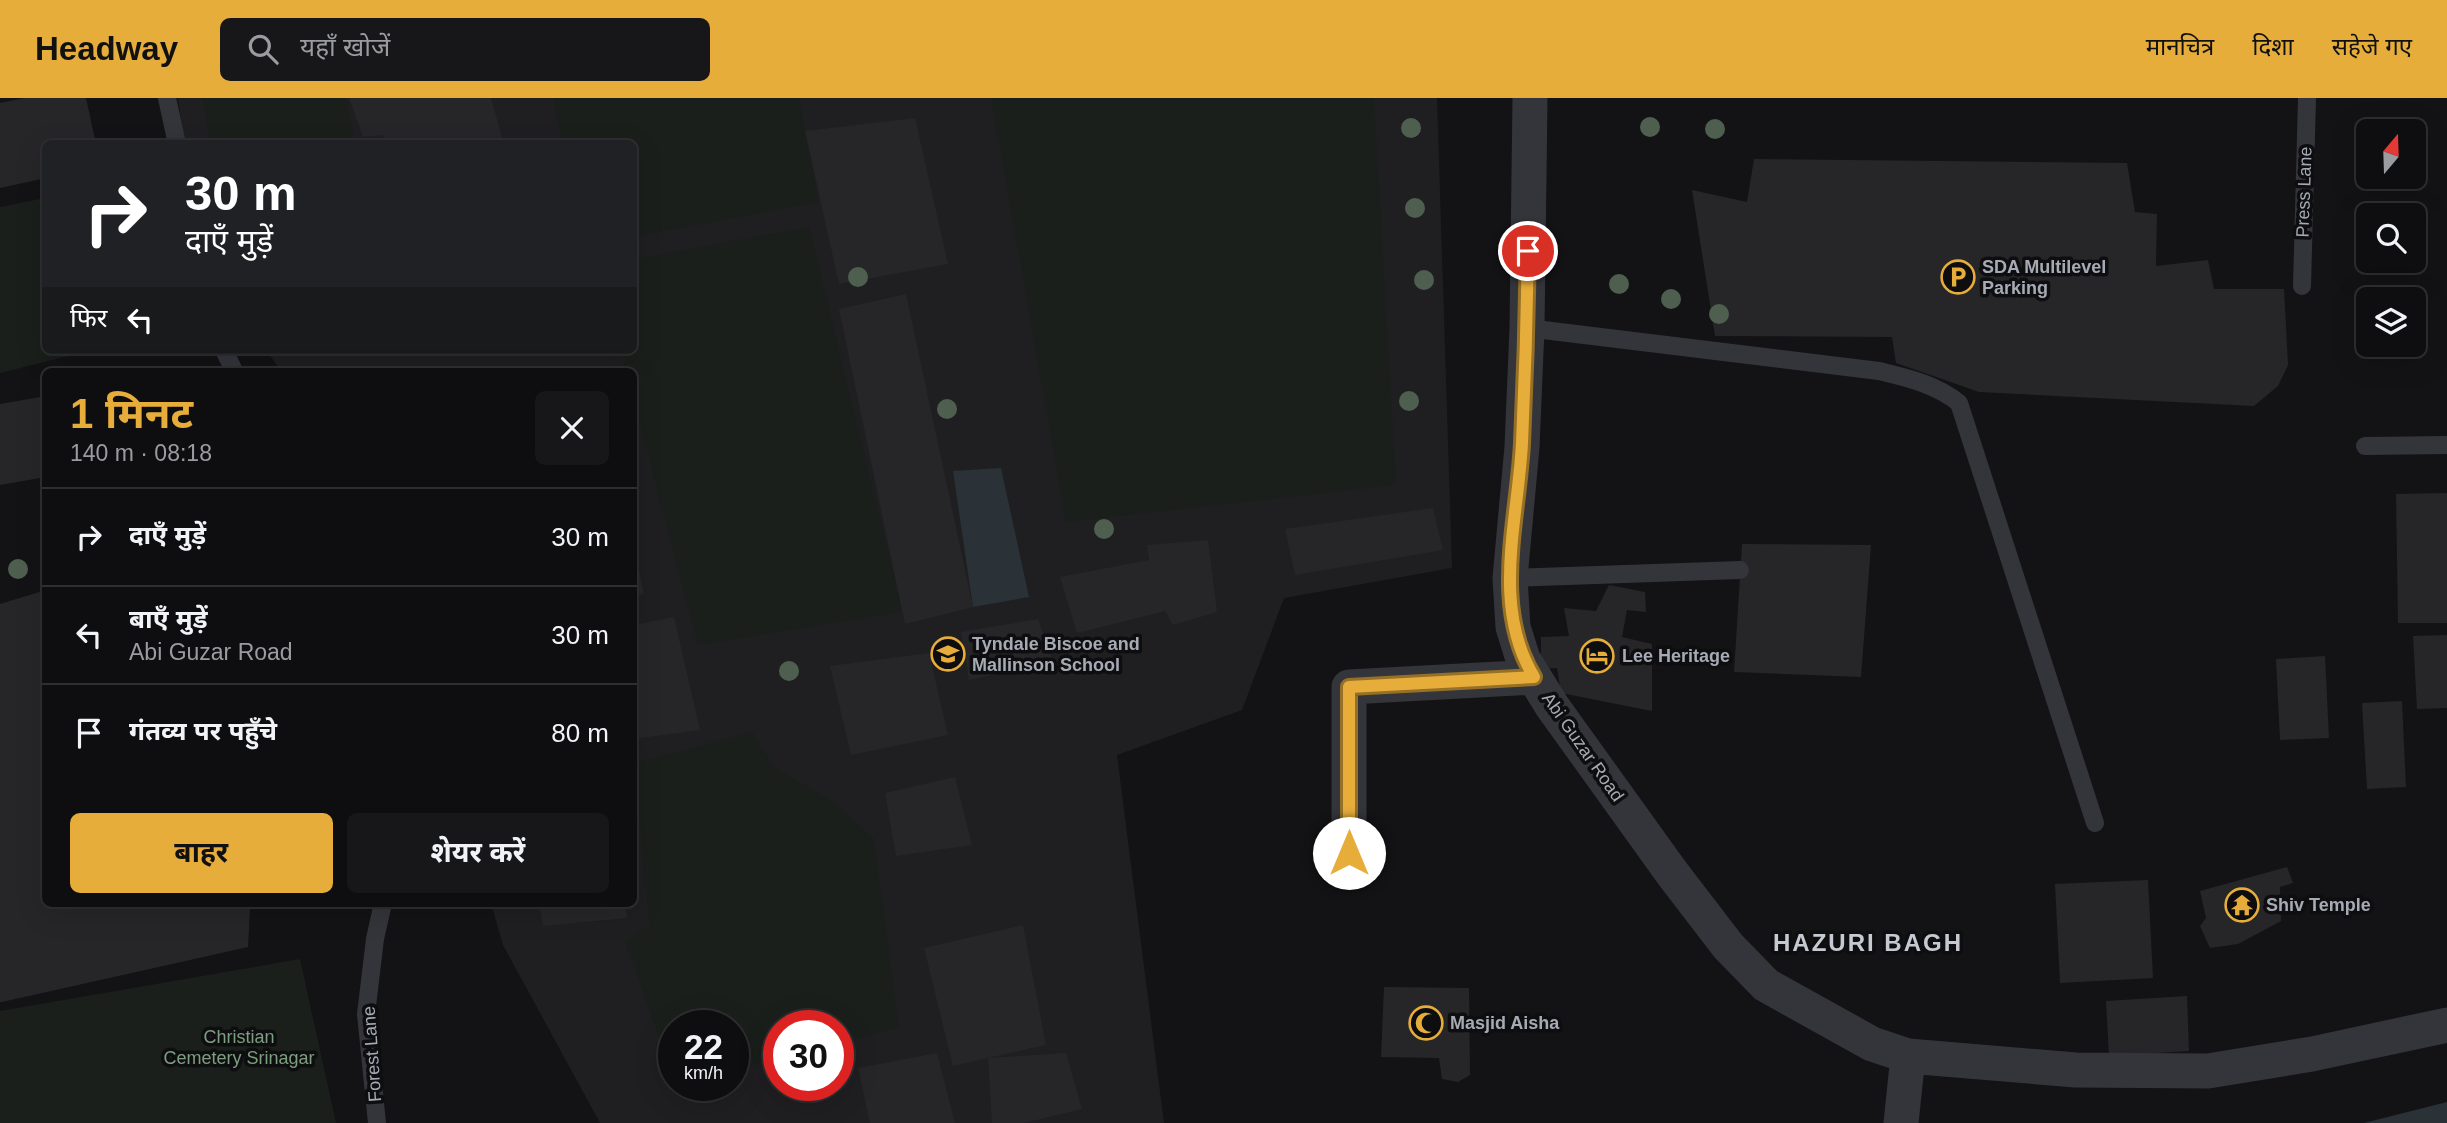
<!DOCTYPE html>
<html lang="hi">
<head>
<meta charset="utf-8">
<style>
  body { margin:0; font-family:Helvetica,"Noto Sans Devanagari",sans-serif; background:#171719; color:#f1f3f6; height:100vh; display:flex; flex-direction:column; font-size:26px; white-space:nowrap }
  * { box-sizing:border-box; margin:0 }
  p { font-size:23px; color:#9b9c9f }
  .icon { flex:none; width:38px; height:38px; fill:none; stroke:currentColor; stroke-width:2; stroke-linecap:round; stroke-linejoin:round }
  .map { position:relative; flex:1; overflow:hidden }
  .sheet { position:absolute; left:42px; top:270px; width:595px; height:539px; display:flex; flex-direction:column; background:#0e0e10; border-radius:10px; box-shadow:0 7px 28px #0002,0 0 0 2px #2e2e30 }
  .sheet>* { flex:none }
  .guide { position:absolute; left:42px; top:42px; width:595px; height:214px; border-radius:10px; box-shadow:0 7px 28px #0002,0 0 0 2px #2e2e30; background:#202124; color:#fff; overflow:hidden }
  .needle { width:46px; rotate:19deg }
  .controls { position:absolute; left:2356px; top:21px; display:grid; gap:14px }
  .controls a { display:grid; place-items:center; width:70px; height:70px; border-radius:10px; background:#0e0e10; box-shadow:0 7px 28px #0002,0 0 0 2px #2e2e30; font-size:35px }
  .speed { position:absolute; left:658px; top:912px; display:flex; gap:14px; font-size:35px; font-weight:700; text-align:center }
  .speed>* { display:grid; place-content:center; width:91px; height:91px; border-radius:50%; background:#0e0e10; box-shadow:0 7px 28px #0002,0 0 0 2px #2e2e30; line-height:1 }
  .speed small { font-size:18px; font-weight:400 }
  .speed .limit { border:10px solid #d22; background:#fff; color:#111 }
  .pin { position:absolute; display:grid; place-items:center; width:60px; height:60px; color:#fff; margin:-30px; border:4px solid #fff; border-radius:50%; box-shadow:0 2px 7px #0007 }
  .me { position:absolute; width:77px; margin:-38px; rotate:0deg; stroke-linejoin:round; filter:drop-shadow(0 0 5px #0008) }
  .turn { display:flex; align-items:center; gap:24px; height:147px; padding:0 28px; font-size:32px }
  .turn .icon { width:91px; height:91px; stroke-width:2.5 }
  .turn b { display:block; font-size:49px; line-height:60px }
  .then { display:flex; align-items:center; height:66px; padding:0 28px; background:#0003; gap:14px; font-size:26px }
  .round { display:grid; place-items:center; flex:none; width:74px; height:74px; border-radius:10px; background:#171719 }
  .summary { display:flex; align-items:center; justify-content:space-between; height:119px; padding:0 28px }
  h1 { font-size:42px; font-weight:700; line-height:52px; color:#e6ad3a }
  .cta { display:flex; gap:14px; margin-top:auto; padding:14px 28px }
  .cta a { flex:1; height:80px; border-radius:10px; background:#e6ad3a; color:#111; font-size:28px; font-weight:700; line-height:80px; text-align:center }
  .cta a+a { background:#171719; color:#f1f3f6 }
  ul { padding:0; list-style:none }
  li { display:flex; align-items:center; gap:21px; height:98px; padding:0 28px; border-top:2px solid #2e2e30 }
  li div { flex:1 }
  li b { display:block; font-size:26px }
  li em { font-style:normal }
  header { display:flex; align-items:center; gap:42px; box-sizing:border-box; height:98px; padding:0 35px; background:#e6ad3a; color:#111 }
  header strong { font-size:33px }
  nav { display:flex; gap:38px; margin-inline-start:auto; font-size:24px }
  .search { width:490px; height:63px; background:#171719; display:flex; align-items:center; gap:18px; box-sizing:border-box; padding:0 24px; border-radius:10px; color:#9b9c9f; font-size:26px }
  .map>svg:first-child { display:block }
  .built { fill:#1f1f22; fill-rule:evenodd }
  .green { fill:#1a1f1b }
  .water { fill:#2a3238 }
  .building { fill:#262629 }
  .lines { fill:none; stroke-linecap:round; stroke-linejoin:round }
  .service { stroke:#34353a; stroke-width:18 }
  .minor { stroke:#34353a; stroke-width:35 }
  .tree { fill:#4e5f50 }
  .route-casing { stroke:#967026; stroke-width:18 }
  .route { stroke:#e6ad3a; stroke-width:12 }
  .labels { text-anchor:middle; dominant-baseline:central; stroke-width:7; stroke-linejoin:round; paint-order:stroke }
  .street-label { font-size:18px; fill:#a6aab4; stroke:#0e0e10 }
  .poi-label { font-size:18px; font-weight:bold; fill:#a6aab4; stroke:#0e0e10; text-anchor:start }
  .park-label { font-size:18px; fill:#7e9e80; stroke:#0e0e10 }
  .district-label { font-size:24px; font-weight:bold; letter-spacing:2px; fill:#c6c9d1; stroke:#0e0e10 }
</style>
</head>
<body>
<header>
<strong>Headway</strong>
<div class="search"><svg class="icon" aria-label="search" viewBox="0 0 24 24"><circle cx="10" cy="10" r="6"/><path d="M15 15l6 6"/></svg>यहाँ खोजें</div>
<nav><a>मानचित्र</a><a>दिशा</a><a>सहेजे गए</a></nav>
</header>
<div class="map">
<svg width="2447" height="1025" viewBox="0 0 2447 1025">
  <rect width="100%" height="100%" fill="#131315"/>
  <path class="built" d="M 178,0 L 1437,0 L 1452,470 L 1284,500 L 1242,612 L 1117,657 L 1164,1025 L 600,1025 L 503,847 L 491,805 L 634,805 L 634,273 L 281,273 L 266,252 L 634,252 L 634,46 L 184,45 ZM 674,928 L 733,928 L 733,987 L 674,987 ZM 779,928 L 838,928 L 838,987 L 779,987 Z"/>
  <path class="green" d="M 202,0 L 346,0 L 355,45 L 211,45 Z
    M 553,0 L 799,0 L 819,104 L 634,139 L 634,46 L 562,45 Z
    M 991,0 L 1374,0 L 1396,387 L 1066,424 Z
    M 45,100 L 46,252 L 93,252 L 0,275 L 0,109 Z
    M 809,129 L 903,514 L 698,547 L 634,303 L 634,273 L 626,273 L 620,252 L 634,252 L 634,161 Z
    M 752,634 L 775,670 L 834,704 L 874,741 L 899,929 L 838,945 L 838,928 L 779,928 L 779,960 L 733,972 L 733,928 L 674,928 L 674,981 L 625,843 L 650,829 L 634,665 Z
    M 300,861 L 336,1025 L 0,1025 L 0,913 Z"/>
  <path class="water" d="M 1001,370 L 1029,499 L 973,509 L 953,373 Z
    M 2447,1004 L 2447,1025 L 2364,1025 Z"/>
  <path class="building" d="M 24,0 L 86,0 L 96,46 L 46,46 L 46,80 L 0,90 L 0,5 Z
    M 349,0 L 491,0 L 504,46 L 385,46 L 383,37 L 363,39 Z
    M 915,20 L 948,166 L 839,186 L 805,33 Z
    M 1754,61 L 2127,65 L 2135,114 L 2157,116 L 2156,168 L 2208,162 L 2214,191 L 2284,191 L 2288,267 L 2278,288 L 2254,308 L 1979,294 L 1896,265 L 1892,239 L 1715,238 L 1692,92 L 1747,104 Z
    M 906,196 L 973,509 L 905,526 L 839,211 Z
    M 46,298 L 46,379 L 0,387 L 0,306 Z
    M 2447,395 L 2447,525 L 2398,525 L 2396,396 Z
    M 1433,410 L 1443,452 L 1295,477 L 1285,431 Z
    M 1208,442 L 1217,514 L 1173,527 L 1165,513 L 1077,535 L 1060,479 L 1149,462 L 1147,447 Z
    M 1742,446 L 1871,447 L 1861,579 L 1734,574 Z
    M 634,449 L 644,496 L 634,498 Z
    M 1609,487 L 1645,494 L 1646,514 L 1627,512 L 1622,539 L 1652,546 L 1652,613 L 1561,595 L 1557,570 L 1541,571 L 1541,539 L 1569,538 L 1564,510 L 1596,513 Z
    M 46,492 L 46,805 L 247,805 L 250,810 L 248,849 L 2,904 L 0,904 L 0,506 Z
    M 674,519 L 700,632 L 634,641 L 634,527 Z
    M 1038,521 L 1053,563 L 969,582 L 961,534 Z
    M 2447,537 L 2447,610 L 2417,611 L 2413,538 Z
    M 929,555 L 948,637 L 851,657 L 830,568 Z
    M 2325,558 L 2329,640 L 2280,642 L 2276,561 Z
    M 2402,603 L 2406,689 L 2367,691 L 2362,605 Z
    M 955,679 L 972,747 L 896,758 L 885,695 Z
    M 2287,769 L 2293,785 L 2280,789 L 2281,823 L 2238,846 L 2210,850 L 2200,828 L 2206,820 L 2200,793 Z
    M 2148,782 L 2153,880 L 2060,885 L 2055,786 Z
    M 539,805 L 625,805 L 627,820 L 543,828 Z
    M 1023,827 L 1046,947 L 988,960 L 1066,955 L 1082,1011 L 1024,1025 L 992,1025 L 988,960 L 953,968 L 924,850 Z
    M 1384,889 L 1469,890 L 1470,977 L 1458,984 L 1442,981 L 1439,960 L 1381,959 Z
    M 2187,898 L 2189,953 L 2109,958 L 2106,903 Z
    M 937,955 L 955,1025 L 870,1025 L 858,970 Z"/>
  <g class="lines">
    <path class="service" d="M 167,0 L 177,46
      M 2302,188 L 2307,0
      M 1527,230 L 1879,273 C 1908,280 1935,286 1959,305 L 2095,725
      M 224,252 L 234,273
      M 2365,348 L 2447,347
      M 1510,480 L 1740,472
      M 377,1025 L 366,916 L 375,841 L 383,805"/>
    <path class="minor" d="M 1530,0 L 1527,230 L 1522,349 L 1510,480 L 1513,529 L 1523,561 L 1552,608 L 1672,775 L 1728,848 L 1766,887 L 1872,946 L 1908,958 L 2076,972 L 2208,973 L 2312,956 L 2447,927
      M 1349,755 L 1349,589 L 1534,579
      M 1901,1025 L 1908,958"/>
  </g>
  <g class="tree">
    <circle cx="1650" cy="29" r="10"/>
    <circle cx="1411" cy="30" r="10"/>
    <circle cx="1715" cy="31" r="10"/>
    <circle cx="1415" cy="110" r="10"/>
    <circle cx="858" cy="179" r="10"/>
    <circle cx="1424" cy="182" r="10"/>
    <circle cx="1619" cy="186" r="10"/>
    <circle cx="1671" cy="201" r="10"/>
    <circle cx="1719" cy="216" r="10"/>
    <circle cx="1409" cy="303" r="10"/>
    <circle cx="947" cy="311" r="10"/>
    <circle cx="1104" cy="431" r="10"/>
    <circle cx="18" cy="471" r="10"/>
    <circle cx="789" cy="573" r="10"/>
  </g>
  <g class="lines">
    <defs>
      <path id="route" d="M 1349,755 L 1349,589 L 1534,579 C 1491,508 1518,423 1522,345 C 1525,281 1527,217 1528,153"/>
    </defs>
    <use href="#route" class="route-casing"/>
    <use href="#route" class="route"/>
  </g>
  <defs>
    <symbol id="parking-ring" viewBox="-11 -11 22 22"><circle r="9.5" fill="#0e0e10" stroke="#e6ad3a" stroke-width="1.5"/><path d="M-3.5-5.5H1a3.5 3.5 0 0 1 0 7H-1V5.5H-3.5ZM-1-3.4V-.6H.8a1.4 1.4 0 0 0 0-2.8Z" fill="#e6ad3a"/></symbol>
    <symbol id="school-ring" viewBox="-11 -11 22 22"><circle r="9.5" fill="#0e0e10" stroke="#e6ad3a" stroke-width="1.5"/><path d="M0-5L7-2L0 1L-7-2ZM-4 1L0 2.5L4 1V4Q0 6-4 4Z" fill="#e6ad3a"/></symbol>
    <symbol id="hotel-ring" viewBox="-11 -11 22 22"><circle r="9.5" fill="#0e0e10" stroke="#e6ad3a" stroke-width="1.5"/><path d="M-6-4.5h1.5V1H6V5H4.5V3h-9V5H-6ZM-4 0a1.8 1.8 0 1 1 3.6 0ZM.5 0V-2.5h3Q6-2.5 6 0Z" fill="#e6ad3a"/></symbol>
    <symbol id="temple-ring" viewBox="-11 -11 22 22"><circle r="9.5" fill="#0e0e10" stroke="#e6ad3a" stroke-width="1.5"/><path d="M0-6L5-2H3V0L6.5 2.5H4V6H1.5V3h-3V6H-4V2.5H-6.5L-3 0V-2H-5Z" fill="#e6ad3a"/></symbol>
    <symbol id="mosque-ring" viewBox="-11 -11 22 22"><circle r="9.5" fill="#0e0e10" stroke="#e6ad3a" stroke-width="1.5"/><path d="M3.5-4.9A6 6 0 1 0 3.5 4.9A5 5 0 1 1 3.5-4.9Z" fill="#e6ad3a"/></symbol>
  </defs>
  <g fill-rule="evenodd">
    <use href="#parking-ring" x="1939" y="160" width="38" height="38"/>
    <use href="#school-ring" x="929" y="537" width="38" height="38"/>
    <use href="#hotel-ring" x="1578" y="539" width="38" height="38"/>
    <use href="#temple-ring" x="2223" y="788" width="38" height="38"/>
    <use href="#mosque-ring" x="1407" y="906" width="38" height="38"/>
  </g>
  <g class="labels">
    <g class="street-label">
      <text transform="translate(2304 94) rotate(-88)">Press Lane</text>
      <text transform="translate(1583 649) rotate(55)">Abi Guzar Road</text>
      <text transform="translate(372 956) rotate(-94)">Forest Lane</text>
    </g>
    <g class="poi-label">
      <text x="1982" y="169">SDA Multilevel<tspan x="1982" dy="21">Parking</tspan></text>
      <text x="972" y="546">Tyndale Biscoe and<tspan x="972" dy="21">Mallinson School</tspan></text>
      <text x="1622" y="558">Lee Heritage</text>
      <text x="2266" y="807">Shiv Temple</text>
      <text x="1450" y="925">Masjid Aisha</text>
    </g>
    <g class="park-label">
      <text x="239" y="939">Christian<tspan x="239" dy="21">Cemetery Srinagar</tspan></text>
    </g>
    <g class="district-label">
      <text x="1868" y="844">HAZURI BAGH</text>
    </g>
  </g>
</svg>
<div class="controls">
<a><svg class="needle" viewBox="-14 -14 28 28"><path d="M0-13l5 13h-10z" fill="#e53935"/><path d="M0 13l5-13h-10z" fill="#9b9c9f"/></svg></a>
<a><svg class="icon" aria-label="search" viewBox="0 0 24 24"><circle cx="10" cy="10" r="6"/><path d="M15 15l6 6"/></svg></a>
<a><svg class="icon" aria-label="layers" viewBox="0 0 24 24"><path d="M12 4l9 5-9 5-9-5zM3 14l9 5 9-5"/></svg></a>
</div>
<div class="speed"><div>22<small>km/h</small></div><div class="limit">30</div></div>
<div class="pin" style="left:1528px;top:153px;background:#d93025"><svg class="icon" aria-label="arrive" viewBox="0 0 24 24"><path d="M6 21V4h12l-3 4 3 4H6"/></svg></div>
<svg class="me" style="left:1349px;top:755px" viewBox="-20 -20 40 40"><circle r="19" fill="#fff"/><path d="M0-13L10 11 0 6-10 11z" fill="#e6ad3a"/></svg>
<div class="guide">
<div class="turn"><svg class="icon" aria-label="right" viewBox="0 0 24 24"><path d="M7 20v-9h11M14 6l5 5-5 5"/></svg><div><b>30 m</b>दाएँ मुड़ें</div></div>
<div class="then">फिर<svg class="icon" aria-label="left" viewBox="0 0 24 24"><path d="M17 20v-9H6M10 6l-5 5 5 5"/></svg></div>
</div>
<section class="sheet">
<div class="summary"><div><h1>1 मिनट</h1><p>140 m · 08:18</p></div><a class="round"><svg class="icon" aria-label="close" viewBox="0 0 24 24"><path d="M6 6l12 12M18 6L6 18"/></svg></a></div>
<ul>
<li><svg class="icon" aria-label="right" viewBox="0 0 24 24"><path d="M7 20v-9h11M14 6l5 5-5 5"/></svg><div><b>दाएँ मुड़ें</b></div><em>30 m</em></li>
<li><svg class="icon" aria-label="left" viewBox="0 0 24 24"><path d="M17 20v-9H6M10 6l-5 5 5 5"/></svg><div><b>बाएँ मुड़ें</b><p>Abi Guzar Road</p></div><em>30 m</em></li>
<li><svg class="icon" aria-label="arrive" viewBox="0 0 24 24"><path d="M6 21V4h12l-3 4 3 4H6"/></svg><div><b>गंतव्य पर पहुँचे</b></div><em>80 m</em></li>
</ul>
<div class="cta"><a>बाहर</a><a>शेयर करें</a></div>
</section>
</div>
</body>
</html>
